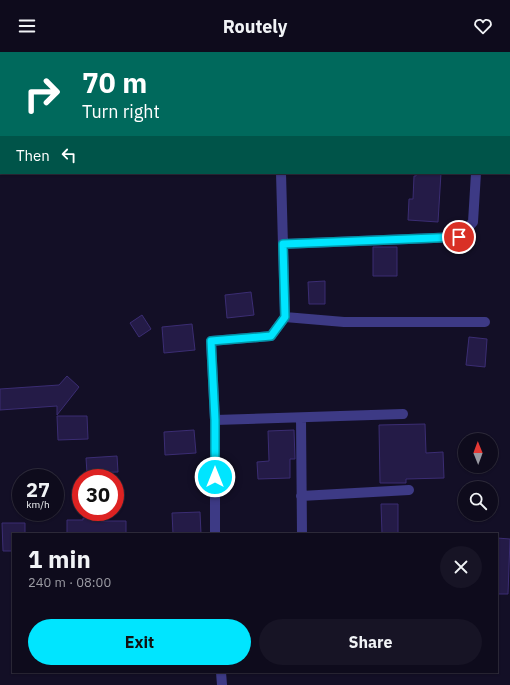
<!DOCTYPE html>
<html lang="en">
<head>
<meta charset="utf-8">
<style>
  body { margin:0; font-family:"IBM Plex Sans",sans-serif; background:#171425; color:#f1f3f6; height:100vh; display:flex; flex-direction:column; font-size:15px; white-space:nowrap }
  * { box-sizing:border-box; margin:0 }
  p { font-size:13px; color:#9b9ba3 }
  .icon { flex:none; width:22px; height:22px; fill:none; stroke:currentColor; stroke-width:2; stroke-linecap:round; stroke-linejoin:round }
  .map { position:relative; flex:1; overflow:hidden }
  .sheet { position:absolute; left:12px; top:481px; width:486px; height:140px; display:flex; flex-direction:column; background:#0e0b1c; border-radius:0px; box-shadow:0 1px 3px #0004,0 0 0 1px #2e2b3b }
  .sheet>* { flex:none }
  .hud { position:absolute; left:0px; top:0px; width:510px; height:122px; box-shadow:0 1px 3px #0004,0 0 0 1px #2e2b3b; background:#00695c; color:#fff; overflow:hidden }
  .needle { width:26px; rotate:359deg }
  .controls { position:absolute; left:458px; top:381px; display:grid; gap:8px }
  .controls a { display:grid; place-items:center; width:40px; height:40px; border-radius:50%; background:#0e0b1c; box-shadow:0 1px 3px #0004,0 0 0 1px #2e2b3b; font-size:20px }
  .speed { position:absolute; left:12px; top:417px; display:flex; gap:8px; font-size:20px; font-weight:700; text-align:center }
  .speed>* { display:grid; place-content:center; width:52px; height:52px; border-radius:50%; background:#0e0b1c; box-shadow:0 1px 3px #0004,0 0 0 1px #2e2b3b; line-height:1 }
  .speed small { font-size:10px; font-weight:400 }
  .speed .limit { border:6px solid #d22; background:#fff; color:#111 }
  .pin { position:absolute; display:grid; place-items:center; width:34px; height:34px; color:#fff; margin:-17px; border:2px solid #fff; border-radius:50%; box-shadow:0 1px 4px #0007 }
  .me { position:absolute; width:44px; margin:-22px; rotate:0deg; stroke-linejoin:round; filter:drop-shadow(0 0 3px #0008) }
  .turn { display:flex; align-items:center; gap:14px; height:84px; padding:0 16px; font-size:18px }
  .turn .icon { width:52px; height:52px; stroke-width:2.5 }
  .turn b { display:block; font-size:28px; line-height:34px }
  .then { display:flex; align-items:center; height:38px; padding:0 16px; background:#0003; gap:8px; font-size:15px }
  .round { display:grid; place-items:center; flex:none; width:42px; height:42px; border-radius:21px; background:#171425 }
  .headline { display:flex; align-items:center; justify-content:space-between; height:68px; padding:0 16px }
  h1 { font-size:24px; font-weight:700; line-height:30px }
  .action { display:flex; gap:8px; margin-top:auto; padding:8px 16px }
  .action a { flex:1; height:46px; border-radius:24px; background:#00e5ff; color:#111; font-size:16px; font-weight:700; line-height:46px; text-align:center }
  .action a+a { background:#171425; color:#f1f3f6 }
  header { display:flex; justify-content:space-between; align-items:center; height:52px; padding:0 16px; background:#0e0b1c; font-size:18px; font-weight:700 }
  .map>svg:first-child { display:block }
  .building { fill:#241b47; stroke:#3b2d73 }
  .lines { fill:none; stroke-linecap:round; stroke-linejoin:round }
  .minor { stroke:#3d3a85; stroke-width:10 }
  .route-casing { stroke:#0095a6; stroke-width:10 }
  .route { stroke:#00e5ff; stroke-width:7 }
</style>
</head>
<body>
<header><svg class="icon" aria-label="menu" viewBox="0 0 24 24"><path d="M4 6h16M4 12h16M4 18h16"/></svg>Routely<svg class="icon" aria-label="heart" viewBox="0 0 24 24"><path d="M12 20l-8-8c-3-5 5-10 8-4 3-6 11-1 8 4z"/></svg></header>
<div class="map">
<svg width="510" height="633" viewBox="0 0 510 633">
  <rect width="100%" height="100%" fill="#130f26"/>
  <path class="building" d="M 416,121 L 441,121 L 438,170 L 408,168 L 409,147 L 413,147 L 414,124 L 416,124 Z
    M 373,195 L 397,195 L 397,224 L 373,224 Z
    M 325,229 L 325,252 L 309,252 L 308,230 Z
    M 251,240 L 254,263 L 227,266 L 225,243 Z
    M 142,263 L 151,277 L 139,285 L 130,271 Z
    M 192,272 L 195,298 L 164,301 L 162,275 Z
    M 469,285 L 487,287 L 485,315 L 466,313 Z
    M 67,324 L 79,335 L 57,363 L 57,354 L 0,358 L 0,337 L 59,333 Z
    M 57,364 L 87,364 L 88,387 L 58,388 Z
    M 425,372 L 426,401 L 443,400 L 444,426 L 406,427 L 406,431 L 380,431 L 379,373 Z
    M 194,378 L 196,401 L 165,403 L 164,380 Z
    M 294,378 L 295,407 L 290,407 L 290,426 L 258,427 L 257,410 L 269,409 L 268,379 Z
    M 117,404 L 118,420 L 87,421 L 86,406 Z
    M 381,452 L 398,452 L 398,482 L 382,482 Z
    M 200,460 L 201,482 L 173,482 L 172,461 Z
    M 101,465 L 101,469 L 126,469 L 126,482 L 67,482 L 67,468 L 83,468 L 83,466 Z
    M 2,471 L 25,471 L 25,482 L 13,482 L 13,499 L 3,499 Z
    M 497,486 L 510,487 L 508,542 L 497,542 Z"/>
  <g class="lines">
    <path class="minor" d="M 283,192 L 459,185 L 473,170 L 476,121
      M 285,265 L 344,270 L 485,270
      M 301,366 L 302,482
      M 215,368 L 403,362
      M 301,444 L 409,438
      M 215,482 L 215,368 L 211,289 L 271,284 L 285,265 L 281,121
      M 221,620 L 222,633"/>
  </g>
  <g class="lines">
    <defs>
      <path id="route" d="M 215,425 L 215,368 L 211,289 L 271,284 L 285,265 L 283,192 L 459,185"/>
    </defs>
    <use href="#route" class="route-casing"/>
    <use href="#route" class="route"/>
  </g>
</svg>
<div class="controls">
<a><svg class="needle" viewBox="-14 -14 28 28"><path d="M0-13l5 13h-10z" fill="#e53935"/><path d="M0 13l5-13h-10z" fill="#9b9ba3"/></svg></a>
<a><svg class="icon" aria-label="search" viewBox="0 0 24 24"><circle cx="10" cy="10" r="6"/><path d="M15 15l6 6"/></svg></a>
</div>
<div class="speed"><div>27<small>km/h</small></div><div class="limit">30</div></div>
<div class="pin" style="left:459px;top:185px;background:#d93025"><svg class="icon" aria-label="arrive" viewBox="0 0 24 24"><path d="M6 21V4h12l-3 4 3 4H6"/></svg></div>
<svg class="me" style="left:215px;top:425px" viewBox="-20 -20 40 40"><circle r="17" fill="#00e5ff" stroke="#fff" stroke-width="3"/><path d="M0-11L8 9 0 5-8 9z" fill="#fff"/></svg>
<div class="hud">
<div class="turn"><svg class="icon" aria-label="right" viewBox="0 0 24 24"><path d="M7 20v-9h11M14 6l5 5-5 5"/></svg><div><b>70 m</b>Turn right</div></div>
<div class="then">Then<svg class="icon" aria-label="left" viewBox="0 0 24 24"><path d="M17 20v-9H6M10 6l-5 5 5 5"/></svg></div>
</div>
<section class="sheet">
<div class="headline"><div><h1>1 min</h1><p>240 m · 08:00</p></div><a class="round"><svg class="icon" aria-label="close" viewBox="0 0 24 24"><path d="M6 6l12 12M18 6L6 18"/></svg></a></div>
<div class="action"><a>Exit</a><a>Share</a></div>
</section>
</div>
</body>
</html>
